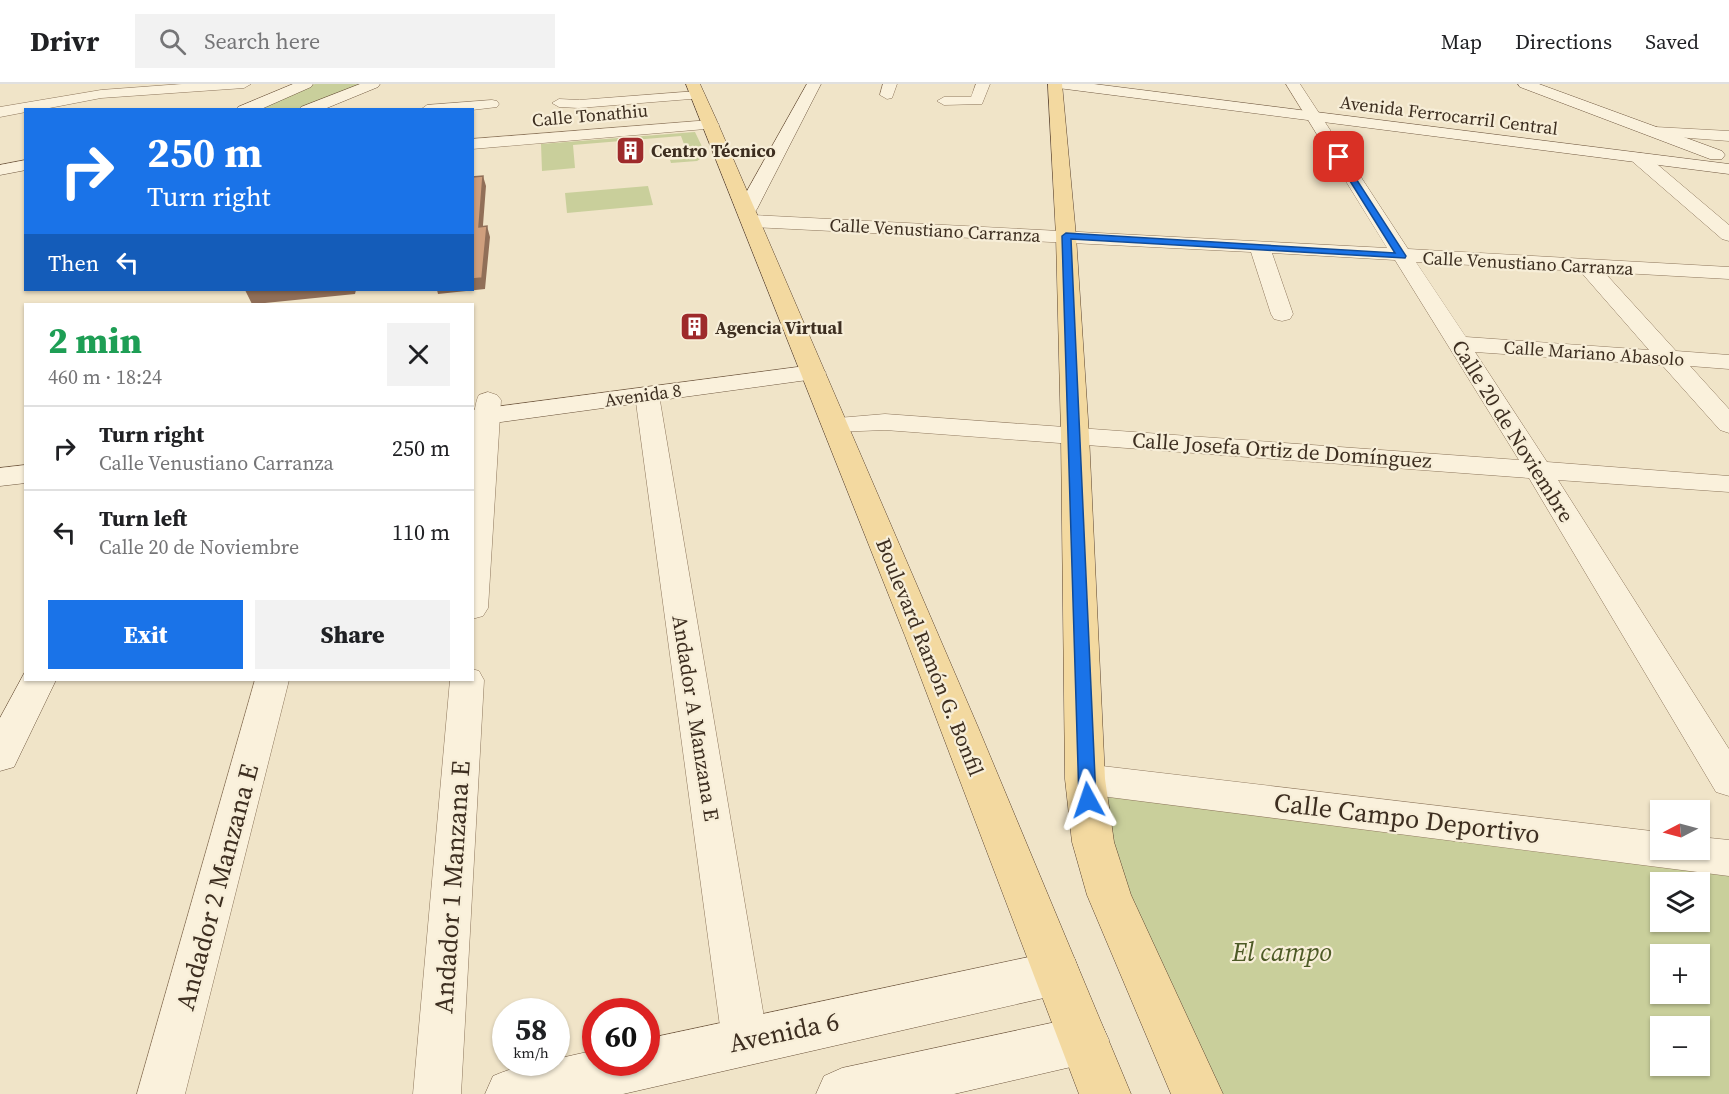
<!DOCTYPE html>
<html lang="en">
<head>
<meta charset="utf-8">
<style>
  body { margin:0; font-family:"Source Serif 4",serif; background:#f2f2f2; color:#202124; height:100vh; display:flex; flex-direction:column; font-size:22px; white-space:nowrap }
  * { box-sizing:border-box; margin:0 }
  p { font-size:20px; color:#757577 }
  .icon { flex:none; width:33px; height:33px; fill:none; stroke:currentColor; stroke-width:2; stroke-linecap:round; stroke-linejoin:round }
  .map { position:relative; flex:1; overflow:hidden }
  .sheet { position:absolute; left:24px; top:219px; width:450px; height:378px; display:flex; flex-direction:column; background:#fff; border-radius:0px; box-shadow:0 2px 4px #0004 }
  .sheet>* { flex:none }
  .hud { position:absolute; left:24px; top:24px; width:450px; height:183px; border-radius:0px; box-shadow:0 2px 4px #0004; background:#1a73e8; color:#fff; overflow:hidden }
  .needle { width:39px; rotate:264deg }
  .buttons { position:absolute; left:1650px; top:716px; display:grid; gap:12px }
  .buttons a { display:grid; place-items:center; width:60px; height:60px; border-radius:0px; background:#fff; box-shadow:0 2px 4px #0004; font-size:30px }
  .speed { position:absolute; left:492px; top:914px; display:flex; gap:12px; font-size:30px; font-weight:700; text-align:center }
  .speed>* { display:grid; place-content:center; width:78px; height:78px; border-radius:50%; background:#fff; box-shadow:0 2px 4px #0004; line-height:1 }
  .speed small { font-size:15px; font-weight:400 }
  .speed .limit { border:9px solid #d22; background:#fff; color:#111 }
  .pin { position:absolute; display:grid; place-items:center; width:51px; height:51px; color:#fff; margin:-26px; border-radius:12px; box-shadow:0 3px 9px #0006 }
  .me { position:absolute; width:66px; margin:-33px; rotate:355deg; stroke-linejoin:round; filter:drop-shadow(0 0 4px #0008) }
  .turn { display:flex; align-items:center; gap:21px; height:126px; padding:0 24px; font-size:27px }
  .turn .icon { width:78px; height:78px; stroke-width:2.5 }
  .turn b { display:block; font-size:42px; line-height:51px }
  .then { display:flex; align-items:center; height:57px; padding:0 24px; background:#0003; gap:12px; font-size:22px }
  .round { display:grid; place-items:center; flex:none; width:63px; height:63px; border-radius:0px; background:#f2f2f2 }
  .overview { display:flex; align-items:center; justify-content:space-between; height:102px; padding:0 24px }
  h1 { font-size:36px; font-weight:800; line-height:45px; color:#1e9e55 }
  .primary-button { display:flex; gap:12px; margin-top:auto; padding:12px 24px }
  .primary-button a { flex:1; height:69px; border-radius:0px; background:#1a73e8; color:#fff; font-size:24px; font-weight:800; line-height:69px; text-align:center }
  .primary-button a+a { background:#f2f2f2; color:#202124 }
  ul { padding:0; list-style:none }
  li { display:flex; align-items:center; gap:18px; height:84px; padding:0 24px; border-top:2px solid #e0e0e0 }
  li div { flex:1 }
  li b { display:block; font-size:22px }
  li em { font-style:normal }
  header { display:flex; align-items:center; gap:36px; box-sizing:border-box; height:84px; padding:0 30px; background:#fff; border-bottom:2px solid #e0e0e0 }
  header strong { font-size:28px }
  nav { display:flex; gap:33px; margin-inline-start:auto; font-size:21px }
  .search { width:420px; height:54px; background:#f2f2f2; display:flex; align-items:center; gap:15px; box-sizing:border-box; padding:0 21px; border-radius:0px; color:#757577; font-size:22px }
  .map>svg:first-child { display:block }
  .green { fill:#c9cf9b; fill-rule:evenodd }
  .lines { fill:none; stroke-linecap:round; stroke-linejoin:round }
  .street-casing { stroke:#8d765c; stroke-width:1 }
  .secondary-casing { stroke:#6f573f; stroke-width:1 }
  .primary-casing { stroke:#5b4430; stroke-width:1 }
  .street { fill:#faf1dc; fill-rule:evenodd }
  .secondary { fill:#faf1dc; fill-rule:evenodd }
  .primary { fill:#f3d9a0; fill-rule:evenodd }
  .shaded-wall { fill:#916f58 }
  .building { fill:#cf9f7d; stroke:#916f58; stroke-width:1.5 }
  .route { fill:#1a73e8; stroke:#114b97; stroke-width:1.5 }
  .labels { text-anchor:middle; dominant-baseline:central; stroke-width:4.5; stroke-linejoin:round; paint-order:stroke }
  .far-street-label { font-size:18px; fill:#3d2e20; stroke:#f7eed8 }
  .far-poi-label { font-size:18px; font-weight:bold; fill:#3d2e20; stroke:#f7eed8; text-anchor:start }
  .street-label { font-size:21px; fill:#3d2e20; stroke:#f7eed8 }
  .near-street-label { font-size:26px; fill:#3d2e20; stroke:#f7eed8 }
  .near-park-label { font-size:26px; font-style:italic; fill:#4d5a26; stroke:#f7eed8 }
</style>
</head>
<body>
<header>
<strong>Drivr</strong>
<div class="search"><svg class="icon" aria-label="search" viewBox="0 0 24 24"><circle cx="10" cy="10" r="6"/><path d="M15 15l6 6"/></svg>Search here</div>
<nav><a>Map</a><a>Directions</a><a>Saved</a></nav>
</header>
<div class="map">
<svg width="1729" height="1010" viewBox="0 0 1729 1010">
  <rect width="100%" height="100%" fill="#f0e4c8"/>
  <path class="green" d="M 315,0 L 366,0 L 301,24 L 251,26 Z
    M 695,48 L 706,71 L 697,77 L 671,79 L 670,76 L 689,74 L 681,52 L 573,61 L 575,84 L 542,87 L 541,60 Z
    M 648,102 L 653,121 L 567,129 L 565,109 Z
    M 1075,700 L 1729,776 L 1729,1010 L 1187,1010 ZM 1660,798 L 1700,798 L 1700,837 L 1660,837 ZM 1660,870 L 1700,870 L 1700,909 L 1660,909 ZM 1660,942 L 1700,942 L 1700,981 L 1660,981 Z"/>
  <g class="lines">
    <defs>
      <path id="street" d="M 182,0 L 251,0 L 244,4 L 101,14 L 39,26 L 26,26 L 26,28 L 0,33 L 0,23 L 101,6 Z
        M 883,0 L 897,0 L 892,14 L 887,15 L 880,11 Z
        M 976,0 L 990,0 L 982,20 L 944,21 L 937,17 L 944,13 L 971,13 Z
        M 1286,0 L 1300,0 L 1408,165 L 1729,183 L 1729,195 L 1604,188 L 1676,267 L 1729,271 L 1729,285 L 1690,282 L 1729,325 L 1729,349 L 1720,346 L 1662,281 L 1475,268 L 1547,378 L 1729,392 L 1729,408 L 1558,396 L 1729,665 L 1729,712 L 1716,708 L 1529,394 L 885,346 L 835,348 L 826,345 L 822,340 L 826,335 L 885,330 L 1519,376 L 1395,176 L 1272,169 L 1293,230 L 1290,235 L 1282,237 L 1274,235 L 1271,230 L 1251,168 L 752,143 L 745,141 L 743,137 L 745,133 L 752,131 L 1387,164 ZM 1416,178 L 1580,187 L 1649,266 L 1466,253 Z
        M 698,7 L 705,11 L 703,14 L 579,24 L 559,23 L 552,19 L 559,15 L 579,16 Z
        M 492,16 L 497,17 L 499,20 L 497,23 L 472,26 L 420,26 L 427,21 Z
        M 711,36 L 717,38 L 719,41 L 717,44 L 472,65 L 472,55 Z
        M 1655,43 L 1729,47 L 1729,57 L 1649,51 L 1647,48 Z
        M 1639,69 L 1645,70 L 1729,141 L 1729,157 L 1722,155 L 1633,78 L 1631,74 Z
        M 647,304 L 656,306 L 659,311 L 768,957 L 762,974 L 745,980 L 728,974 L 722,957 L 635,311 L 638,306 Z
        M 488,308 L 497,311 L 501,316 L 488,524 L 483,532 L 472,535 C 472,501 466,329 479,311 Z
        M 472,585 L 479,587 L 484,596 L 461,1010 L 413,1010 L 450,596 L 472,596 Z
        M 255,596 L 289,596 L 185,1010 L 137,1010 Z
        M 1085,680 L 1660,748 L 1660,765 L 1700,765 L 1700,753 L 1729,756 L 1729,792 L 1085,710 L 1072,706 L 1066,695 L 1072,684 Z"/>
      <path id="secondary" d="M 293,0 L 313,0 L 311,3 L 259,26 L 236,26 L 238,23 Z
        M 360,0 L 380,0 L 378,3 L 322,26 L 299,26 L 301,23 Z
        M 807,0 L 821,0 L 757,125 L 754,129 L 740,129 L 737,125 Z
        M 1051,0 L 1094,0 L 1729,80 L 1729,90 L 1058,4 Z
        M 1518,0 L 1539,0 L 1722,67 L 1725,71 L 1722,75 L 1710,75 L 1520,3 Z
        M 26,76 L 26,86 L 0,91 L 0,81 Z
        M 813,281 L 822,284 L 826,289 L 822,294 L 472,342 L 472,326 Z
        M 26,381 L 26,399 L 0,402 L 0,384 Z
        M 26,586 L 26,596 L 56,596 L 14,683 L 0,687 L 0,634 Z
        M 1057,867 L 1074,873 L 1080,889 L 1074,905 L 1057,911 L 623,1010 L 485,1010 L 493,992 C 514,983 534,978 556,978 L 556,975 L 596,966 L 596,978 L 646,978 L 646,955 Z
        M 1084,932 L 1101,939 L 1109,956 L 1101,973 L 1084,980 L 954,1010 L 816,1010 L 824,992 L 842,984 Z"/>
      <path id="primary" d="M 686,0 L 700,0 L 716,35 L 978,643 L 1131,1010 L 1079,1010 L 905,552 Z
        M 1048,0 L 1062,0 L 1076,152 L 1089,351 L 1105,695 L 1114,758 L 1131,811 L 1223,1010 L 1171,1010 L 1087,811 L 1072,758 L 1065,695 L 1061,351 L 1056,152 Z"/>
    </defs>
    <use href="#street" class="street-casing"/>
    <use href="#secondary" class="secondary-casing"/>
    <use href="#primary" class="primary-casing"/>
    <use href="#street" class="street"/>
    <use href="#secondary" class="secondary"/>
    <use href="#primary" class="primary"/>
  </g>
  <path class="shaded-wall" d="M 483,92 L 486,102 L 482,154 L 479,143 Z
    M 487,142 L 490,153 L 485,205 L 438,210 L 437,206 L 472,206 L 472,195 Z
    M 245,206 L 356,206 L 355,210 L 255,220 L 252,220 Z"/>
  <path class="building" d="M 483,92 L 479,143 L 487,142 L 482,194 L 472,195 L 472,93 Z"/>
  <path class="route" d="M 1339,71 L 1342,73 L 1406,172 L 1405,174 L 1071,155 L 1096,716 L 1094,721 L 1088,723 L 1082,721 L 1079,716 L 1062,152 L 1066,149 L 1395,169 L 1335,73 Z"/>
  <defs>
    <symbol id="building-square" viewBox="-11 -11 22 22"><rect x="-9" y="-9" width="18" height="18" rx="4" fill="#9e2a2b" stroke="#f7eed8"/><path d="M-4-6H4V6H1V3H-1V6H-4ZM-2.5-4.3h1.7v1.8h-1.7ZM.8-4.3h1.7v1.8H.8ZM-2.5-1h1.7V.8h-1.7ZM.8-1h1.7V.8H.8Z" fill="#fff"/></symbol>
  </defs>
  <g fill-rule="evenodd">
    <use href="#building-square" x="614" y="50" width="33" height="33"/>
    <use href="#building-square" x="678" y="226" width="33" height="33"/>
  </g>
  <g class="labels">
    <g class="far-street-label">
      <text transform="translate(590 31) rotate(-5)">Calle Tonathiu</text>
      <text transform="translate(1449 31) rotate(7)">Avenida Ferrocarril Central</text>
      <text transform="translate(935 146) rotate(3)">Calle Venustiano Carranza</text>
      <text transform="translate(1528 179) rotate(3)">Calle Venustiano Carranza</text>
      <text transform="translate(1594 269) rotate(4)">Calle Mariano Abasolo</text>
      <text transform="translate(643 311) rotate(-8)">Avenida 8</text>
    </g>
    <g class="far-poi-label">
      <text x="651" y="66">Centro Técnico</text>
      <text x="715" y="243">Agencia Virtual</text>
    </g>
    <g class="street-label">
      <text transform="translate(1513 347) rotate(58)">Calle 20 de Noviembre</text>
      <text transform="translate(1282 366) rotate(4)">Calle Josefa Ortiz de Domínguez</text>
      <text transform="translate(930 573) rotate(68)">Boulevard Ramón G. Bonfil</text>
      <text transform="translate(696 634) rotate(81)">Andador A Manzana E</text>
    </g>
    <g class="near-street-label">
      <text transform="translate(1407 734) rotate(7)">Calle Campo Deportivo</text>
      <text transform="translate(217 803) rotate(-75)">Andador 2 Manzana E</text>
      <text transform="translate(452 803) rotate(-86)">Andador 1 Manzana E</text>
      <text transform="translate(784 948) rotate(-12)">Avenida 6</text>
    </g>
    <g class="near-park-label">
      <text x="1282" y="868">El campo</text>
    </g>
  </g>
</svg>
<div class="buttons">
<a><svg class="needle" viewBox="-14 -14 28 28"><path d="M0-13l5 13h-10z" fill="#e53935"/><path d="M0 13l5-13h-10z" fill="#757577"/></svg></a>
<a><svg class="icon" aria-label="layers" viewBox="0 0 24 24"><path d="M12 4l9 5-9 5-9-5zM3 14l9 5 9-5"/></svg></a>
<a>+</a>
<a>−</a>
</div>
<div class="speed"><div>58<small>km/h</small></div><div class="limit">60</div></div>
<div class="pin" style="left:1339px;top:73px;background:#d93025"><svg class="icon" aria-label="arrive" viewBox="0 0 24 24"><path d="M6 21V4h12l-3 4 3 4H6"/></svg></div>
<svg class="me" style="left:1088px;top:716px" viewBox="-20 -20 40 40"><path d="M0-17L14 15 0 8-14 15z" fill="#1a73e8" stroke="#fff" stroke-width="4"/></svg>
<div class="hud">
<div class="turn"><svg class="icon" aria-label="right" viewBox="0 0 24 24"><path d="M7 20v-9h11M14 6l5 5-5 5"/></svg><div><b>250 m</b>Turn right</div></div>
<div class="then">Then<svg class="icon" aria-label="left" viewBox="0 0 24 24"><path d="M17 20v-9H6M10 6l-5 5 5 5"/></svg></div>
</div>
<section class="sheet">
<div class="overview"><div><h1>2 min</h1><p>460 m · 18:24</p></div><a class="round"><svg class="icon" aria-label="close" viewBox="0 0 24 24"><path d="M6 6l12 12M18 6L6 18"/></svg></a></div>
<ul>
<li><svg class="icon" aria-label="right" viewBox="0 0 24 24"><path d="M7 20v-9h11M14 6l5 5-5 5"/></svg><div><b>Turn right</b><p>Calle Venustiano Carranza</p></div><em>250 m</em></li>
<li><svg class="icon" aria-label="left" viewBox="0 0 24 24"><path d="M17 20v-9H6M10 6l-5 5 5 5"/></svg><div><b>Turn left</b><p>Calle 20 de Noviembre</p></div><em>110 m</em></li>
</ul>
<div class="primary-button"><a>Exit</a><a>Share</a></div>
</section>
</div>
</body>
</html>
